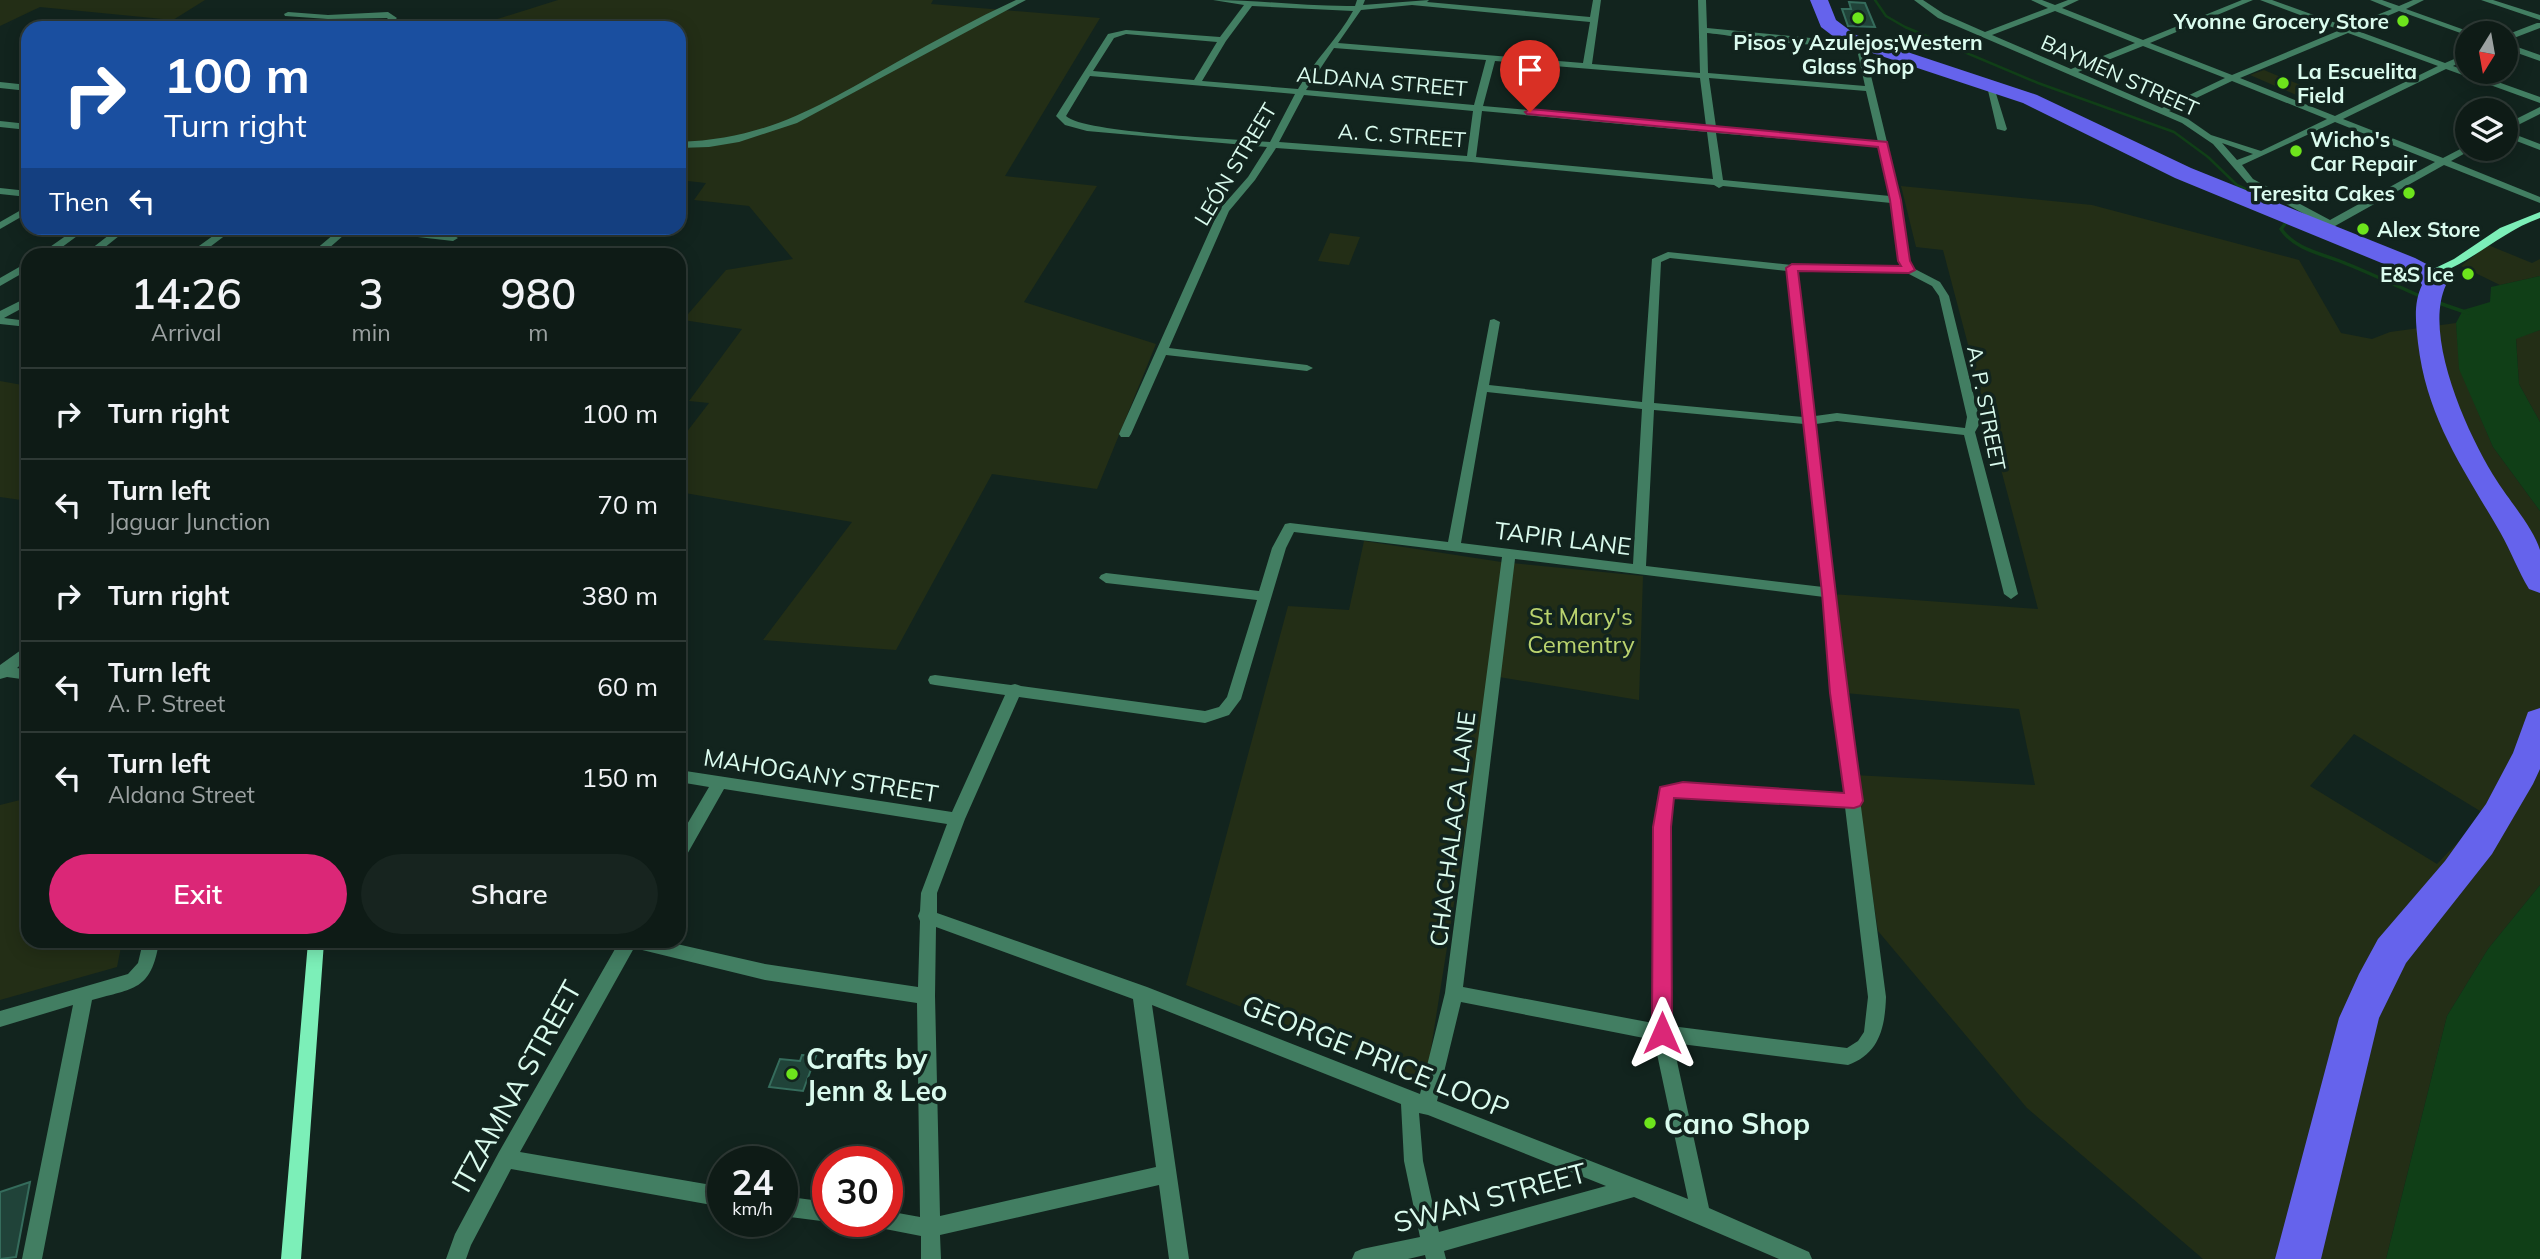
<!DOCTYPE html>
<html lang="en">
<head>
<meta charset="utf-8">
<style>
  body { margin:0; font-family:Mulish,sans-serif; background:#17241f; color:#f1f3f6; height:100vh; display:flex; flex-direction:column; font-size:26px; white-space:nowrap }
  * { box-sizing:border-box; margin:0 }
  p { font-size:23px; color:#9ba1a1 }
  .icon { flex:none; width:38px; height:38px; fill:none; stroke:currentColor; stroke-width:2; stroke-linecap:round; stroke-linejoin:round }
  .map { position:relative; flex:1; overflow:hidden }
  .sheet { position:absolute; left:21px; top:248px; width:665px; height:700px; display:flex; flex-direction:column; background:#0e1b16; border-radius:21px; box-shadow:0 4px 18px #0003,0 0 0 2px #2e3935 }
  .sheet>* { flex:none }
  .top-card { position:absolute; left:21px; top:21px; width:665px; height:214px; border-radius:21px; box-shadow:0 4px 18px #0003,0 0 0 2px #2e3935; background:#1a4fa0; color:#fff; overflow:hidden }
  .needle { width:46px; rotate:191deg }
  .tools { position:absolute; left:2455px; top:21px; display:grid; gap:14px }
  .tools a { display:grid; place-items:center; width:63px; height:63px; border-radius:50%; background:#0e1b16; box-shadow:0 4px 18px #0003,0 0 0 2px #2e3935; font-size:35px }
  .speed { position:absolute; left:707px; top:1146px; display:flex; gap:14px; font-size:35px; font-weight:700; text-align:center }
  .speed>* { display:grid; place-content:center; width:91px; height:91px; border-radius:50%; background:#0e1b16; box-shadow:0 4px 18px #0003,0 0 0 2px #2e3935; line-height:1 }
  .speed small { font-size:18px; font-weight:400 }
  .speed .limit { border:10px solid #d22; background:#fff; color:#111 }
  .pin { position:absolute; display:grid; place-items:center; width:60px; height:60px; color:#fff; margin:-72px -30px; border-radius:50% 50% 50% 0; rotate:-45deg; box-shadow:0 0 7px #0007 }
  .pin .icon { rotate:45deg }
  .me { position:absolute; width:77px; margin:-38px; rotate:0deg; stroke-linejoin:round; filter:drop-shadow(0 0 5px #0008) }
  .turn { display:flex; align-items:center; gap:24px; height:147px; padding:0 28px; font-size:32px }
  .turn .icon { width:91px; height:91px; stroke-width:2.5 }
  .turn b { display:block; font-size:49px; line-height:60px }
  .then { display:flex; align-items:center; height:66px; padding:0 28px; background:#0003; gap:14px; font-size:26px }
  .eta { display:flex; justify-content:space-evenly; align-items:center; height:119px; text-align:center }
  .eta b { font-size:42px; font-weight:600; line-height:49px }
  .action { display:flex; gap:14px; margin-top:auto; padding:14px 28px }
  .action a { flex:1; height:80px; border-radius:42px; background:#db2777; color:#fff; font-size:28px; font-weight:600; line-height:80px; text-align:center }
  .action a+a { background:#17241f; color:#f1f3f6 }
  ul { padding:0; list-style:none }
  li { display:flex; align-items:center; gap:21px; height:91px; padding:0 28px; border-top:2px solid #2e3935 }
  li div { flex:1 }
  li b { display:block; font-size:26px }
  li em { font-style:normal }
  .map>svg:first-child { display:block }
  .green { fill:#232e16; fill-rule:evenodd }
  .water { fill:#103f17 }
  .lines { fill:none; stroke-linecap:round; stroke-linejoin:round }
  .stream-far1 { stroke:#103f17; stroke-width:2.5 }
  .stream { stroke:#103f17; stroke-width:3.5 }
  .building { fill:#204339; stroke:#356c5c; stroke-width:2 }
  .street { fill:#427e62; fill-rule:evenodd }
  .secondary { fill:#7cefb8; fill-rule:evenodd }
  .highway { fill:#6563ec; fill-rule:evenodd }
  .route { fill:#db2777; stroke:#8e194d; stroke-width:2 }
  .poi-dot { fill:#6de41c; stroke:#12241e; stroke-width:2.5 }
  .labels { text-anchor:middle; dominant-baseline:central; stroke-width:7; stroke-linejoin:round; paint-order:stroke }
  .far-poi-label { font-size:21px; font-weight:bold; fill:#dafbee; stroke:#12241e; text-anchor:end }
  .far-street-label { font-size:21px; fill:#dafbee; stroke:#12241e }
  .street-label { font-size:24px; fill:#dafbee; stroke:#12241e }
  .park-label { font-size:24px; fill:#bad36e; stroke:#12241e }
  .near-street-label { font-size:28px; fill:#dafbee; stroke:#12241e }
  .near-poi-label { font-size:28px; font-weight:bold; fill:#dafbee; stroke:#12241e; text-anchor:start }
</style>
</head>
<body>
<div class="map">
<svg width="2540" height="1259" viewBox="0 0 2540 1259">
  <rect width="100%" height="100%" fill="#12241e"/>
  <path class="green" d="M 0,0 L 205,0 L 173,20 L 40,7 L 0,26 Z
    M 558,0 L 933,0 L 931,4 L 1100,18 L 1005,176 L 1097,186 L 1024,302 L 1156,344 L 1097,489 L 992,474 L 896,650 L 763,640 L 852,522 L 679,492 L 679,442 L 709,403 L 689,401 L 742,329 L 683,320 L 726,270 L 793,259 L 749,206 L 694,200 L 706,183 L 679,180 L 679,28 L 469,28 Z
    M 2264,70 L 2315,91 L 2301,97 L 2250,75 Z
    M 1901,186 L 2092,205 L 2299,260 L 2341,333 L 2372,339 L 2390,332 L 2456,323 L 2460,369 L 2493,447 L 2540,511 L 2540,885 L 2488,949 L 2447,1016 L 2386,1259 L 2203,1259 L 2027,1108 L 1878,931 L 1854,775 L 2035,785 L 2019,709 L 1845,693 L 1832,594 L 2038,609 L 1943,250 L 1916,247 ZM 2354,734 L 2485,814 L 2437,864 L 2310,786 Z
    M 1330,233 L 1360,237 L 1349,265 L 1318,261 Z
    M 2488,245 L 2532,263 L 2540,259 L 2540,276 L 2500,285 L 2461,266 Z
    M 2540,330 L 2540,422 L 2519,384 L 2516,338 Z
    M 0,381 L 28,386 L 28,501 L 0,497 Z
    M 1364,541 L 1508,563 L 1426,1080 L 1186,985 L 1288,606 L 1349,610 Z
    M 1512,563 L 1643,576 L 1639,700 L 1499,677 Z
    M 28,798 L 28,942 L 122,942 L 117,967 L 0,1000 L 0,805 Z"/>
  <path class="water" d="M 2540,276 L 2540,330 L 2516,339 L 2519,384 L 2540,422 L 2540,511 L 2493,447 L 2459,369 L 2456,323 L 2463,310 L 2490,302 L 2491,287 Z
    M 2540,885 L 2540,1259 L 2386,1259 L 2447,1016 L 2488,949 Z"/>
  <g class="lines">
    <path class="stream-far1" d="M 1875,0 L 1886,16 L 1905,27 L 2038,83 L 2174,132 L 2208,157 L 2237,185 L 2258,195"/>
    <path class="stream" d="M 2285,224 L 2281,229 C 2296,251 2325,254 2347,264 C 2372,274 2397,286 2422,297
      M 2436,302 L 2468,313"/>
  </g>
  <path class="building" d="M 1849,2 L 1865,3 L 1875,27 L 1848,26 L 1842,9 L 1851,9 Z
    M 802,1055 L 816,1056 L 803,1091 L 769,1087 L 780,1059 L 800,1061 Z
    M 30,1182 L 16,1257 L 0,1259 L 0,1192 Z"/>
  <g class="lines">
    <path class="street" d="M 1016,0 L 1026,0 L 797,123 L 739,142 L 709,147 L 679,148 L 679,142 C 769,139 821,105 897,62 C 936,40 975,19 1016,0 Z
      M 1213,0 C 1258,0 1300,6 1347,6 L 1355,6 L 1357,0 L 1365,0 L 1363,5 L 1429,0 L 1427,2 L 1590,17 L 1593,0 L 1601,0 L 1592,64 L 1700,73 L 1698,0 L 1706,0 L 1707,28 L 1831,40 L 1853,38 L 1857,41 C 1836,53 1737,36 1707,33 L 1708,73 L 1865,86 L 1858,54 L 1869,47 L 1876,49 L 1866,55 L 1901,200 L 1909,261 L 1913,268 L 1940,282 L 1949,296 L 1979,417 L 1979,425 L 1975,432 L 2018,594 L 2011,599 L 2004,594 L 1964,435 L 1837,421 L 1816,424 L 1846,693 L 1886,997 C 1885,1028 1879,1054 1848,1065 L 1673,1043 L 1709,1208 L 1809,1252 L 1812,1259 L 1779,1259 L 1634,1197 L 1444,1251 L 1446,1259 L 1426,1259 L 1425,1255 L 1408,1259 L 1352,1259 L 1355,1252 L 1362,1249 L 1420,1237 L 1404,1161 L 1401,1104 L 1152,1005 L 1189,1259 L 1169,1259 L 1159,1185 L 940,1235 L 941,1259 L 921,1259 L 921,1236 L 880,1228 L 877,1222 L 887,1222 L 887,1211 L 920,1217 L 917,1003 L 765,980 L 634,948 L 520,1152 L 723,1187 L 723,1207 L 511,1169 L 471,1245 L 466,1259 L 446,1259 L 455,1234 L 499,1152 L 619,942 L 668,942 L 765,964 L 918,987 L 920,921 L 918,916 L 920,911 L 921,893 L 947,824 L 724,789 L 685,858 L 679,860 L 679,838 L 709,787 L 679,782 L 679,770 L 952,812 L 1005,695 L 935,685 L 930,684 L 928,680 L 930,676 L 935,675 L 1011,685 L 1015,684 L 1021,686 L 1205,711 L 1219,707 L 1227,697 L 1257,600 L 1106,583 L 1099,578 L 1101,575 L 1106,573 L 1259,591 L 1272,548 L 1285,524 L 1290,523 L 1448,542 L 1490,320 L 1494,319 L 1500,322 L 1489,385 L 1642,402 L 1652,259 L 1668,252 L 1792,265 L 1902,267 L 1899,261 L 1891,203 L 1723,186 L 1719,188 L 1714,185 L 1471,162 L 1276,148 L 1255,180 L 1229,211 L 1169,348 L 1307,365 L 1313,368 L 1307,371 L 1166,355 L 1131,434 L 1129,437 L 1121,437 L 1119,434 L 1219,210 L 1248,177 L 1267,147 L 1087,131 L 1065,125 L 1056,116 L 1108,34 L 1126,30 L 1220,37 L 1244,5 ZM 1412,5 L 1590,22 L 1583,63 L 1338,43 L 1361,10 ZM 1252,6 L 1353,11 C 1337,40 1315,59 1298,89 L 1202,81 L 1226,41 ZM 1126,34 L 1217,42 L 1194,80 L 1093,71 L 1114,38 ZM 1334,48 L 1486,60 L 1474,105 L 1306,90 ZM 1495,61 L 1700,78 L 1706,126 L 1483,106 ZM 1090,76 L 1295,94 L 1270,142 C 1237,139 1083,133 1066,116 ZM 1709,78 L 1866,91 L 1878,142 L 1716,127 ZM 1304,95 L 1473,111 L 1467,156 L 1279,142 ZM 1482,111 L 1707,132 L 1713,179 L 1476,157 ZM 1716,133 L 1879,147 L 1890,196 L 1723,180 ZM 1670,258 L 1787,271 L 1803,417 L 1654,403 L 1661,262 ZM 1798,271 L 1907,273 L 1932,286 L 1939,296 L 1967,417 L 1965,428 L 1837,413 L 1815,416 ZM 1487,392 L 1642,409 L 1633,564 L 1461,543 ZM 1654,410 L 1804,424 L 1823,587 L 1646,566 ZM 1294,532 L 1502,557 L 1445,993 L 1420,1094 L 1147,987 L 937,913 L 937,893 L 965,819 L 1019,697 L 1205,723 L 1229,715 L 1241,699 L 1286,548 ZM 1515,559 L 1824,597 L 1844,794 L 1683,783 L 1661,788 L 1654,827 L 1653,1023 L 1463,987 ZM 1683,795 L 1845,807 L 1868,997 L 1864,1032 L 1858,1041 L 1847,1048 L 1671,1026 L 1670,827 L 1673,797 ZM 936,927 L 1133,999 L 1156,1167 L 940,1216 L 935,996 ZM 1461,1002 L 1654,1040 L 1688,1199 L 1437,1101 ZM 1419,1113 L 1428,1115 L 1606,1186 L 1439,1232 L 1423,1161 Z
      M 1914,0 L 1923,0 L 1944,14 L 1985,32 L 2048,8 L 2031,0 L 2042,0 L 2055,5 L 2068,0 L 2079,0 L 2062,8 L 2143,40 L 2242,0 L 2253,0 L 2150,43 L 2232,75 L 2340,30 L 2260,0 L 2272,0 L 2347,27 L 2392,9 L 2370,0 L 2382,0 L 2399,6 L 2413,0 L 2424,0 L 2406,9 L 2473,33 L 2466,35 L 2399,11 L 2355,30 L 2445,63 L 2468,53 L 2468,58 L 2453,66 L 2540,97 L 2540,103 L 2446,69 L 2343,119 L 2443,158 L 2468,145 L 2468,149 L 2471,150 L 2451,161 L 2540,197 L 2540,203 L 2444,165 L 2335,226 L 2320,229 L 2319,227 L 2323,224 L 2247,183 L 2213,144 L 2182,123 L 1938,18 ZM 2055,11 L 2135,43 L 2071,69 L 1992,35 ZM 2348,33 L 2438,66 L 2335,116 L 2240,78 ZM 2143,46 L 2225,78 L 2162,108 L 2078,72 ZM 2232,81 L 2327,119 L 2261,151 L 2211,135 L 2188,119 L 2169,111 ZM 2335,122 L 2435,162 L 2330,220 L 2253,179 L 2242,165 ZM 2222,143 L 2253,154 L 2237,160 Z
      M 2481,0 L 2493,0 L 2540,15 L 2540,20 Z
      M 288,12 L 328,15 L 388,12 L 397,18 L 386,28 L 377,28 L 388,18 L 328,19 L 285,16 L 284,14 Z
      M 2537,23 L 2540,23 L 2540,28 L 2506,41 L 2506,35 Z
      M 2506,43 L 2540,55 L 2540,61 L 2506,49 Z
      M 0,82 L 28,85 L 28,91 L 0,88 Z
      M 1986,82 L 1993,84 L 2007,129 L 2005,131 L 1997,129 Z
      M 2540,107 L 2540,114 L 2506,131 L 2506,124 Z
      M 0,121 L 28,124 L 28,130 L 0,127 Z
      M 2506,131 L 2540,144 L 2540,150 L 2506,137 Z
      M 0,188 L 28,191 L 28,197 L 0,194 Z
      M 28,206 L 28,213 L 0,229 L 0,222 Z
      M 77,228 L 88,228 L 50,256 L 37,256 Z
      M 118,228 L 129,228 L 94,256 L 82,256 Z
      M 224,228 L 235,228 L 198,256 L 185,256 Z
      M 341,228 L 352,228 L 320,256 L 308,256 Z
      M 360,228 L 387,228 L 453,235 L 458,238 L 453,241 L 365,231 Z
      M 28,262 L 28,270 L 0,286 L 0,278 Z
      M 28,297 L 28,305 L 4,318 L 28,321 L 28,327 L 0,324 L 0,311 Z
      M 28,645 L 28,658 L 17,668 L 28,670 L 28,680 L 7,677 L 0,679 L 0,665 Z
      M 143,942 L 159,942 C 151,991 134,988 92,1000 L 42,1259 L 22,1259 L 73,1005 L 0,1027 L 0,1011 L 128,974 L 138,963 Z
      M 782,1196 L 828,1202 L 829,1222 L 782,1216 Z"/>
    <path class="secondary" d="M 2540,212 L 2540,218 C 2498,233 2469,266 2428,277 L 2423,274 L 2454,259 L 2500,228 Z
      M 308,942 L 324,942 L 301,1259 L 281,1259 Z"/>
    <path class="highway" d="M 1810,0 L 1828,0 L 1836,20 L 1856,35 L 2037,95 L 2191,168 L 2415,258 L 2436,269 L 2446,285 C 2422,336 2469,438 2497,481 C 2509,500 2534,529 2540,550 C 2540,562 2540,580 2540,593 L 2529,589 C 2518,571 2511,551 2500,532 C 2463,468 2427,419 2418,343 C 2416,323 2413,304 2422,285 L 2418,278 L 2175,178 L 2023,103 L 1842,43 L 1821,27 Z
      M 2540,708 L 2540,769 L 2533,784 L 2492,854 L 2406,963 L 2379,1018 L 2321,1259 L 2275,1259 L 2339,1018 L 2359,974 L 2378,939 L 2445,861 L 2486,804 L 2513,753 L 2528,712 Z"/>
  </g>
  <path class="route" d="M 1530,109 L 1887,142 L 1901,200 L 1910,261 L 1915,270 L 1909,273 L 1798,271 C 1820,448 1837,625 1863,801 L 1860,806 L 1854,808 L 1674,798 L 1671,827 L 1672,1033 L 1670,1039 L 1662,1042 L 1655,1039 L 1652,1033 L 1653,827 L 1660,787 L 1683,782 L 1844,793 L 1830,693 L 1822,593 L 1786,268 L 1792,264 L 1901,266 L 1898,261 L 1890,200 L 1878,147 L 1527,114 L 1525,112 Z"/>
  <g class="poi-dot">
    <circle cx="1858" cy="18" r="7"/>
    <circle cx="2403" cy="21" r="7"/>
    <circle cx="2283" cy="83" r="7"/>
    <circle cx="2296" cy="151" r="7"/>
    <circle cx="2409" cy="193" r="7"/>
    <circle cx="2363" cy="229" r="7"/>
    <circle cx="2468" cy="274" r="7"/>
    <circle cx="792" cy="1074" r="7"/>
    <circle cx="1650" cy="1123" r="7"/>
  </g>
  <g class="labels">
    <g class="far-poi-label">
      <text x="2389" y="21">Yvonne Grocery Store</text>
      <text x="1858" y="42" text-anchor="middle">Pisos y Azulejos;Western<tspan x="1858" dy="24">Glass Shop</tspan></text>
      <text x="2297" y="71" text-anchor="start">La Escuelita<tspan x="2297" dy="24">Field</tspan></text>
      <text x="2310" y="139" text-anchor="start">Wicho's<tspan x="2310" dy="24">Car Repair</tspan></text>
      <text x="2395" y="193">Teresita Cakes</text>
      <text x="2377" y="229" text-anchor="start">Alex Store</text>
      <text x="2454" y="274">E&amp;S Ice</text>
    </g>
    <g class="far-street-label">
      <text transform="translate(2120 75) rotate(24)">BAYMEN STREET</text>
      <text transform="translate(1382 81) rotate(5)">ALDANA STREET</text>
      <text transform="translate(1402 135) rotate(4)">A. C. STREET</text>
      <text transform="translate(1235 164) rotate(-59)">LEÓN STREET</text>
      <text transform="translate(1987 408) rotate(79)">A. P. STREET</text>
    </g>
    <g class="street-label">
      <text transform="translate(1563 538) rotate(7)">TAPIR LANE</text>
      <text transform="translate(821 775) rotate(9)">MAHOGANY STREET</text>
      <text transform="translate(1452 829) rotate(-83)">CHACHALACA LANE</text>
    </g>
    <g class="park-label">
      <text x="1581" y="616">St Mary's<tspan x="1581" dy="28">Cementry</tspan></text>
    </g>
    <g class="near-street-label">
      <text transform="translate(1376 1056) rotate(22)">GEORGE PRICE LOOP</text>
      <text transform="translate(516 1086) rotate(-61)">ITZAMNA STREET</text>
      <text transform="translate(1490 1197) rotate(-15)">SWAN STREET</text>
    </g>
    <g class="near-poi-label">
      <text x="806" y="1058">Crafts by<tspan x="806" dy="32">Jenn &amp; Leo</tspan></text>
      <text x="1664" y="1123">Cano Shop</text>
    </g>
  </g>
</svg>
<div class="tools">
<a><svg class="needle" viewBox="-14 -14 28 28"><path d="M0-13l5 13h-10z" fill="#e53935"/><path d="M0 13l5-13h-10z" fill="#9ba1a1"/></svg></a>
<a><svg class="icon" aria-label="layers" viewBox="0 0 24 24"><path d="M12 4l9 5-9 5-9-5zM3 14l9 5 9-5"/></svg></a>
</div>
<div class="speed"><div>24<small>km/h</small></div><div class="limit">30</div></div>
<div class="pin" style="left:1530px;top:112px;background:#d93025"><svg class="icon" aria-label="arrive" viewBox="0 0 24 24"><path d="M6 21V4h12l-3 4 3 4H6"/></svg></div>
<svg class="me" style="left:1662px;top:1033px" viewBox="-20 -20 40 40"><path d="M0-17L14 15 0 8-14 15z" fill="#db2777" stroke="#fff" stroke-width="4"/></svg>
<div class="top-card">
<div class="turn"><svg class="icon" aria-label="right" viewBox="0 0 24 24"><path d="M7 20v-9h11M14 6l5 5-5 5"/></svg><div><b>100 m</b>Turn right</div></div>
<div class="then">Then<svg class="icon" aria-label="left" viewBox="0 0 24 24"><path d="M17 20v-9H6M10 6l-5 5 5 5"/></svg></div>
</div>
<section class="sheet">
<div class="eta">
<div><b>14:26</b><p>Arrival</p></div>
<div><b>3</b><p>min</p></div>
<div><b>980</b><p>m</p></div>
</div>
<ul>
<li><svg class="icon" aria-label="right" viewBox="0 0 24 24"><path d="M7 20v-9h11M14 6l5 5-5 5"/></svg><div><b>Turn right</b></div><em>100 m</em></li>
<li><svg class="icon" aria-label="left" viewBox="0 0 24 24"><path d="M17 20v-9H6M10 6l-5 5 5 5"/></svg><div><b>Turn left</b><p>Jaguar Junction</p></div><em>70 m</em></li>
<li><svg class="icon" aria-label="right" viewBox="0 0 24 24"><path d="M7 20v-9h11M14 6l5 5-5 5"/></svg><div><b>Turn right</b></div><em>380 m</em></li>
<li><svg class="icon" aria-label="left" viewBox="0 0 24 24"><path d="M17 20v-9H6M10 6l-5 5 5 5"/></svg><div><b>Turn left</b><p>A. P. Street</p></div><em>60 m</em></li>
<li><svg class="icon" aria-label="left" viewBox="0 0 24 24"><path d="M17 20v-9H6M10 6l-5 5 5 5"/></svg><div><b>Turn left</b><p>Aldana Street</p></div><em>150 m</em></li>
</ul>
<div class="action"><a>Exit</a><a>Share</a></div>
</section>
</div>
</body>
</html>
